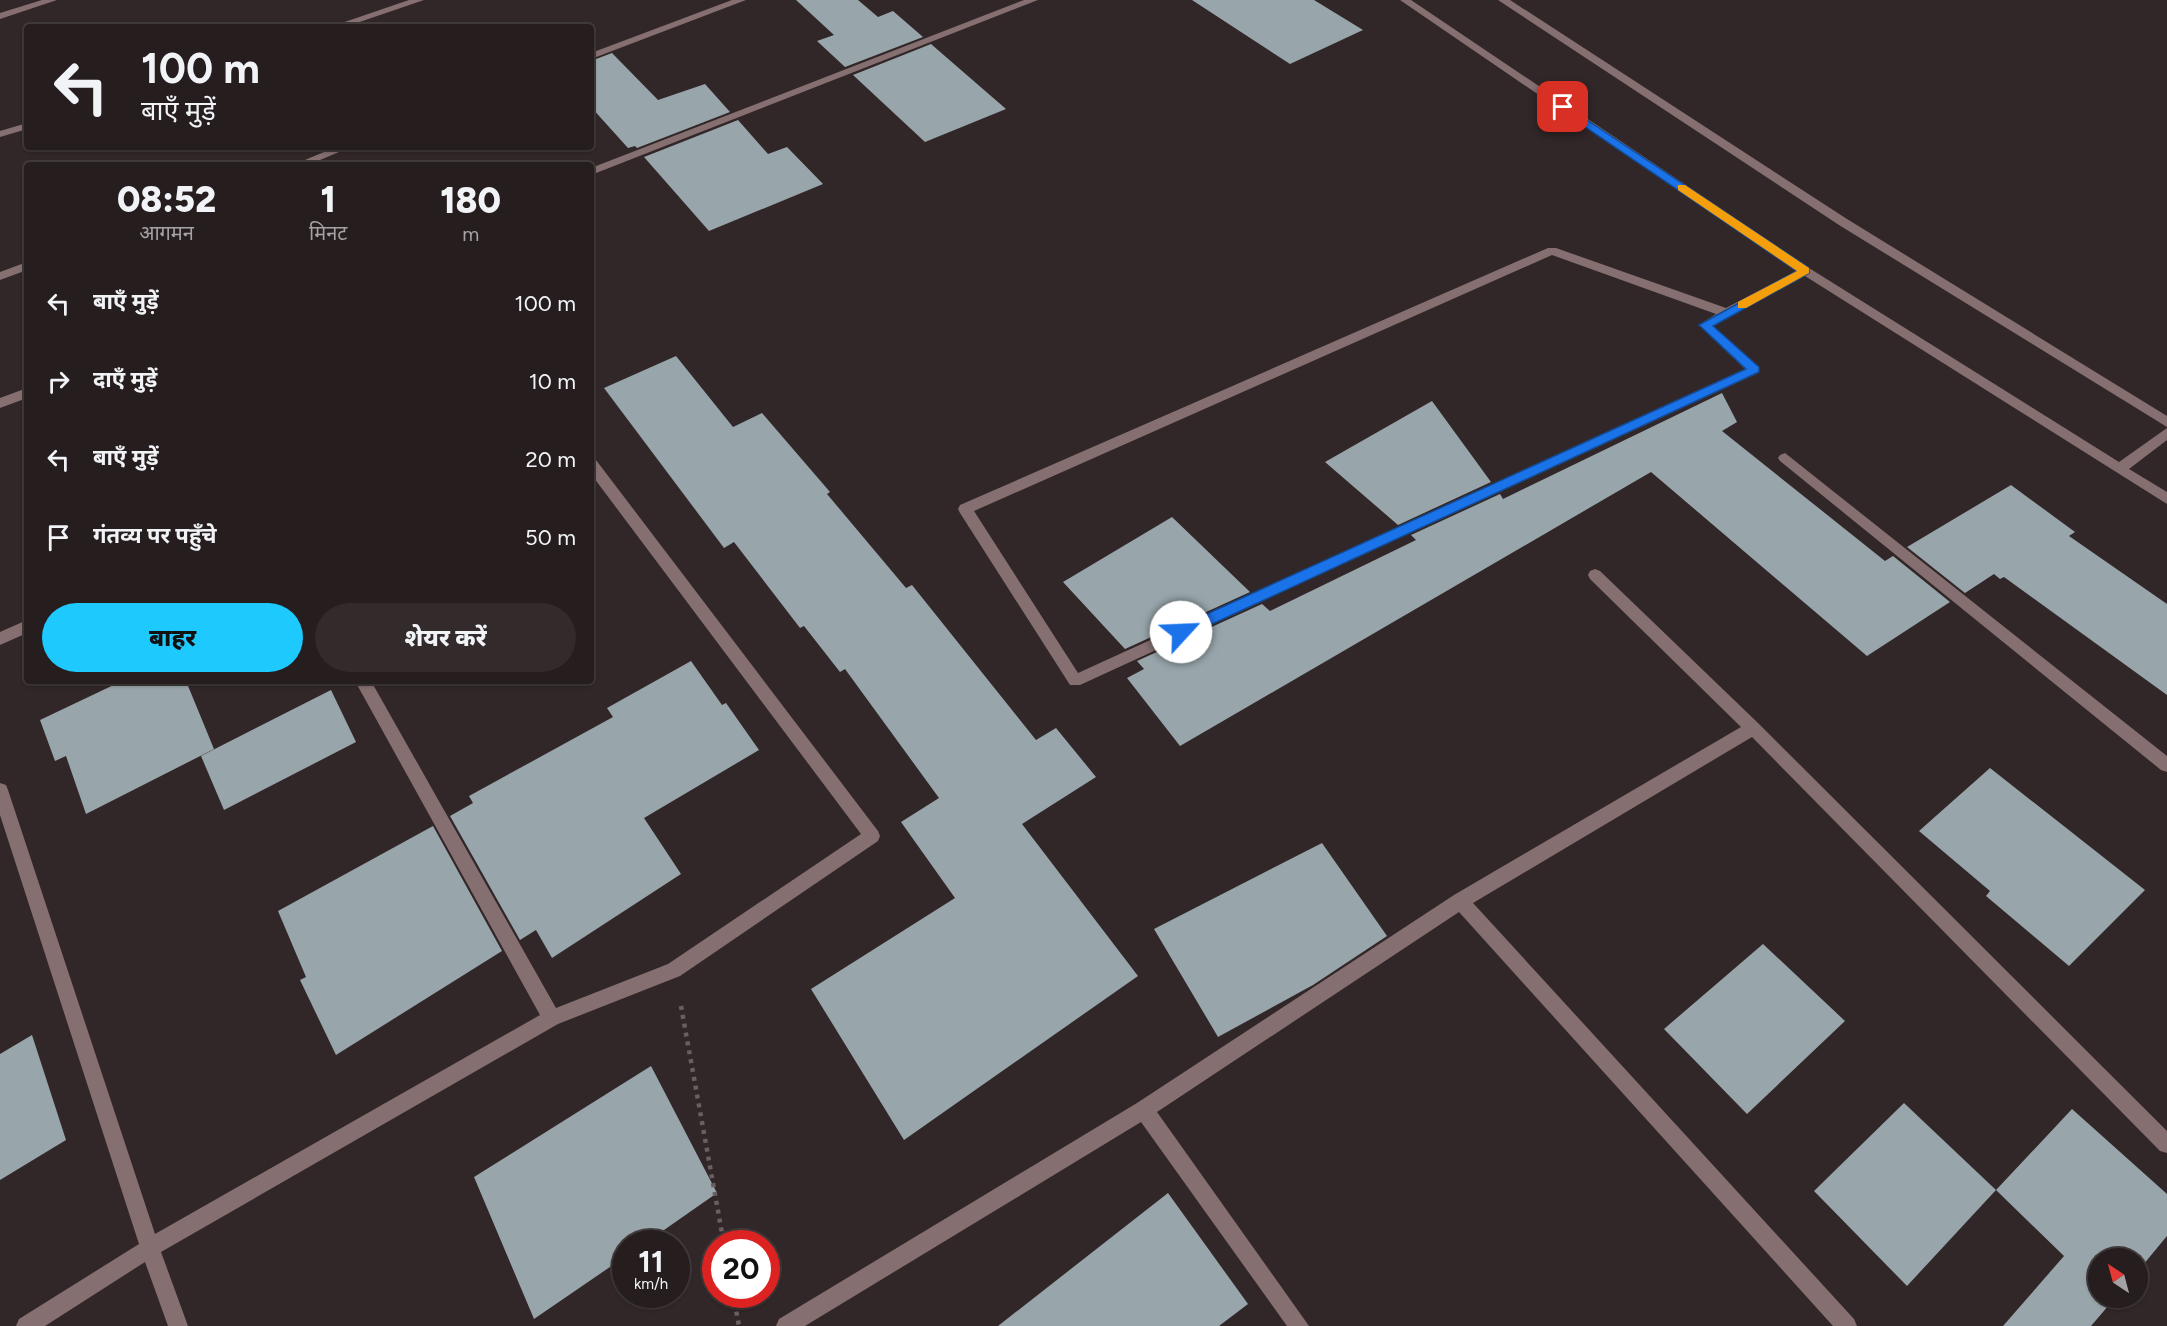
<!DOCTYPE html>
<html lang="hi">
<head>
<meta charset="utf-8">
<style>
  body { margin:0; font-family:Figtree,"Noto Sans Devanagari",sans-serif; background:#322a2b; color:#f1f3f6; height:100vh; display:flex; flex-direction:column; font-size:22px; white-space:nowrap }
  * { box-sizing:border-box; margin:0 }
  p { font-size:20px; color:#a4a2a4 }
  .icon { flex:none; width:33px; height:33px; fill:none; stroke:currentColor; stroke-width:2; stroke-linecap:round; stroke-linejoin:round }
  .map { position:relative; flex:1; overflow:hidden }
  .details { position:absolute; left:24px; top:162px; width:570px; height:522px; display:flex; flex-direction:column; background:#261d1e; border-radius:6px; box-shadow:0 2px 4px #0004,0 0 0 2px #423b3c }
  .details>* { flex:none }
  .hud { position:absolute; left:24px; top:24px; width:570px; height:126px; border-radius:6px; box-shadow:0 2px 4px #0004,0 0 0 2px #423b3c; background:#261d1e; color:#f1f3f6; overflow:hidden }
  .needle { width:39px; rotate:324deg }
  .fabs { position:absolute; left:2088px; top:1248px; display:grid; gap:12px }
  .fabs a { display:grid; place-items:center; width:60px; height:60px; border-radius:50%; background:#261d1e; box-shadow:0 2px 4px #0004,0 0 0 2px #423b3c; font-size:30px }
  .speed { position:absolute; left:612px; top:1230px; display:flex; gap:12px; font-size:30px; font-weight:700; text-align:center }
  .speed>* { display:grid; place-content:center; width:78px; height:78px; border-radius:50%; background:#261d1e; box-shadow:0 2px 4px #0004,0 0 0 2px #423b3c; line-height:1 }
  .speed small { font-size:15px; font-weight:400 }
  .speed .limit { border:9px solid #d22; background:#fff; color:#111 }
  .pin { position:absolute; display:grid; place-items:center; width:51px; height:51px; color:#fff; margin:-26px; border-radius:12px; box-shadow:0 3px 9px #0006 }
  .me { position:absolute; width:66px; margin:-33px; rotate:65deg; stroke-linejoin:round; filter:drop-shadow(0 0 4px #0008) }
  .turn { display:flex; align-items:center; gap:21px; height:126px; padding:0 18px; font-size:27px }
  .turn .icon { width:78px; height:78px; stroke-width:2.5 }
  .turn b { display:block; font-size:42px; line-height:51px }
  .eta { display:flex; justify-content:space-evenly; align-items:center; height:102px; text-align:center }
  .eta b { font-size:36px; font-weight:800; line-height:42px }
  .button { display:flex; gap:12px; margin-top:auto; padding:12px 18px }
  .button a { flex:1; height:69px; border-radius:36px; background:#1ec9fd; color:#111; font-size:24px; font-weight:800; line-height:69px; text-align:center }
  .button a+a { background:#322a2b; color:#f1f3f6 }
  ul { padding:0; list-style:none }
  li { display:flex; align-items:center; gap:18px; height:78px; padding:0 18px }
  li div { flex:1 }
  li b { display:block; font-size:22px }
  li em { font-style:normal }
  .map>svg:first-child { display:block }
  .building { fill:#98a5aa }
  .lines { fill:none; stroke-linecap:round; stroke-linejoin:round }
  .path { stroke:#695f60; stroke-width:4.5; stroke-dasharray:4 5; stroke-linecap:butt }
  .minor { fill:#856f71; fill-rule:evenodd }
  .route { fill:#1a73e8; stroke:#114b97; stroke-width:1.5 }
  .slow { fill:#f59e0b }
</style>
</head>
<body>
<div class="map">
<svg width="2167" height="1326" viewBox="0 0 2167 1326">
  <rect width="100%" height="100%" fill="#322728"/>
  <path class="building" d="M 796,0 L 858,0 L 878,17 L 893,11 L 923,37 L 845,67 L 817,41 L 834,35 Z
    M 1192,0 L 1314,0 L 1363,30 L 1290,64 Z
    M 931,44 L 1006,109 L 925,142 L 853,75 Z
    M 612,53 L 658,100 L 705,84 L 730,112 L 637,148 L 635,146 L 628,148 L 591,107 L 591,61 Z
    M 738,120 L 768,154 L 787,147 L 823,184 L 709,231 L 644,157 Z
    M 676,356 L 733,427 L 762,413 L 830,492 L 827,494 L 906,588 L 912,585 L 1036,740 L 1056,728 L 1096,777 L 1022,824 L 1138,976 L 904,1140 L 811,989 L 955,898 L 901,822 L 939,798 L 845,669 L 840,672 L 804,626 L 800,628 L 734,542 L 724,548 L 604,388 Z
    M 1722,393 L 1737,422 L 1722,431 L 1885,561 L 1893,556 L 1950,602 L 1867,656 L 1651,472 L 1180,746 L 1127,678 L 1144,669 L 1137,661 L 1262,604 L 1270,611 L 1416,540 L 1411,535 L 1500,494 L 1503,499 Z
    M 1432,401 L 1491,482 L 1398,525 L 1325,462 Z
    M 2011,485 L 2075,532 L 2069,536 L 2167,604 L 2167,695 L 2004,577 L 2000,579 L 1994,574 L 1965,593 L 1907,547 Z
    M 1172,517 L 1250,592 L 1125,649 L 1063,582 Z
    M 691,661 L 722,705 L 726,703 L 759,750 L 644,818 L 681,874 L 552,958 L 536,930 L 520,940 L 450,816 L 473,803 L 469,796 L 613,717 L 607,708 Z
    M 122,681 L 186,681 L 214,749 L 86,814 L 66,756 L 55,761 L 40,720 Z
    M 331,690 L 356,742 L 224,810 L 201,756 Z
    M 1990,768 L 2145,890 L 2069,966 L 1986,896 L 1990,891 L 1919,831 Z
    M 433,826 L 502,951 L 336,1055 L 300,980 L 306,977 L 278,911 Z
    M 1322,843 L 1387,936 L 1313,985 L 1218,1037 L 1154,929 Z
    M 1763,944 L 1845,1021 L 1747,1114 L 1664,1029 Z
    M 32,1035 L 66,1140 L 0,1180 L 0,1054 Z
    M 651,1066 L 717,1193 L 644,1244 L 626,1244 L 626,1256 L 534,1319 L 474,1177 Z
    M 1904,1103 L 1996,1190 L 1907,1286 L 1814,1191 Z
    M 2072,1109 L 2167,1194 L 2167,1236 L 2138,1271 L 2138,1258 L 2098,1258 L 2098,1298 L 2115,1298 L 2091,1326 L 2003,1326 L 2064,1256 L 1996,1190 Z
    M 1168,1193 L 1248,1304 L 1219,1326 L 998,1326 Z"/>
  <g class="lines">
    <path class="path" d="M 681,1006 L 724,1244
      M 733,1294 L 739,1326"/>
    <path class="minor" d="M 42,0 L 57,0 L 0,19 L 0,13 Z
      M 409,0 L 424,0 L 345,27 L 330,27 Z
      M 732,0 L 746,0 L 591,59 L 591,53 Z
      M 1024,0 L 1038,0 L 591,175 L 591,168 Z
      M 1400,0 L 1411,0 L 1809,268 L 2119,462 L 2167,428 L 2167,440 L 2129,469 L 2167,492 L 2167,504 L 1805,276 L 1713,326 L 1758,367 L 1758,373 L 1080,685 L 1070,685 L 960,513 L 958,509 L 960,505 L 1548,248 L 1556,248 L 1726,308 L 1796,271 ZM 1552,255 L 1716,314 L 1699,325 L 1745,369 L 1078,673 L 974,511 Z
      M 1498,0 L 1510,0 L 1847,219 L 2167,416 L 2167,427 L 1839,225 Z
      M 27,123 L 27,129 L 0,137 L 0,131 Z
      M 336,147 L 351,147 L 308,165 L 293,165 Z
      M 27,262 L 27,270 L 0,280 L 0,272 Z
      M 27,388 L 27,398 L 0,408 L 0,398 Z
      M 1785,453 L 2167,756 L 2167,772 L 2161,770 L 1780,461 L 1778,458 L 1780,455 Z
      M 591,459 L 596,460 L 878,831 L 880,836 L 878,841 L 680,976 L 558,1024 L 161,1252 L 188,1326 L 168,1326 L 145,1262 L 45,1326 L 16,1326 L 19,1319 L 139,1244 L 0,815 L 0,783 L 6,785 L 8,790 L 155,1234 L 540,1015 L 355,681 L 371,681 L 556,1008 L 668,964 L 861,834 L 591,474 Z
      M 1595,569 L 1600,571 L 1758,723 L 2167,1131 L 2167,1153 L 2160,1151 L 1752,737 L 1473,903 L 1854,1319 L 1857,1326 L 1833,1326 L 1459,912 L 1157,1112 L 1309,1326 L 1287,1326 L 1141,1122 L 805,1326 L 776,1326 L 779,1319 L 1137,1103 L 1454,895 L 1741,727 L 1590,579 L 1588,575 L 1590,571 Z
      M 27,620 L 27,633 L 0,645 L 0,632 Z"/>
  </g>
  <path class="route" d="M 1563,104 L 1809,268 L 1809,273 L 1713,326 L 1759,367 L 1759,372 L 1186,636 L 1176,636 L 1176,628 L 1746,369 L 1699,325 L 1797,271 L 1559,109 L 1558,107 Z"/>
  <path class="slow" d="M 1678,185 L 1685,185 L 1809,268 L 1809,273 L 1746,308 L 1738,308 L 1738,302 L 1797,271 L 1678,190 Z"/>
</svg>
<div class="fabs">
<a><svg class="needle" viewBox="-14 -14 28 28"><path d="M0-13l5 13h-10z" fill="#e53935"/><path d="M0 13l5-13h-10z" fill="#a4a2a4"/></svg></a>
</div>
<div class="speed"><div>11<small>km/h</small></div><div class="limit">20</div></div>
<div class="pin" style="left:1563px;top:107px;background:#d93025"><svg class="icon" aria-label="arrive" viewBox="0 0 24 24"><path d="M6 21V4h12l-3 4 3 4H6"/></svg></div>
<svg class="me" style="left:1181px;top:632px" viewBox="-20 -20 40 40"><circle r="19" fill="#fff"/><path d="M0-13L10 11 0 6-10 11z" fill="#1a73e8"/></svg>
<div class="hud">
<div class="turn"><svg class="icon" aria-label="left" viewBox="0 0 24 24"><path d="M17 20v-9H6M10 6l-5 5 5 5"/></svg><div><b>100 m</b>बाएँ मुड़ें</div></div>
</div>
<section class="details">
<div class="eta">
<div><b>08:52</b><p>आगमन</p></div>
<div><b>1</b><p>मिनट</p></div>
<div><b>180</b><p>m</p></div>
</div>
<ul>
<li><svg class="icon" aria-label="left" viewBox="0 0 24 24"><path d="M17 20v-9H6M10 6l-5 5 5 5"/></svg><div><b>बाएँ मुड़ें</b></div><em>100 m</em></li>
<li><svg class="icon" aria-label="right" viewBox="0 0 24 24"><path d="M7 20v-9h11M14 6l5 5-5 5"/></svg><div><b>दाएँ मुड़ें</b></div><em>10 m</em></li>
<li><svg class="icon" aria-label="left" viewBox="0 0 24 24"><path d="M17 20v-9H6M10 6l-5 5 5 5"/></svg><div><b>बाएँ मुड़ें</b></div><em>20 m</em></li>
<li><svg class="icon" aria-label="arrive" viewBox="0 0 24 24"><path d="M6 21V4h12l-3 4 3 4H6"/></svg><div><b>गंतव्य पर पहुँचे</b></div><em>50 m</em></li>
</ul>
<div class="button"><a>बाहर</a><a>शेयर करें</a></div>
</section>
</div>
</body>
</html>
